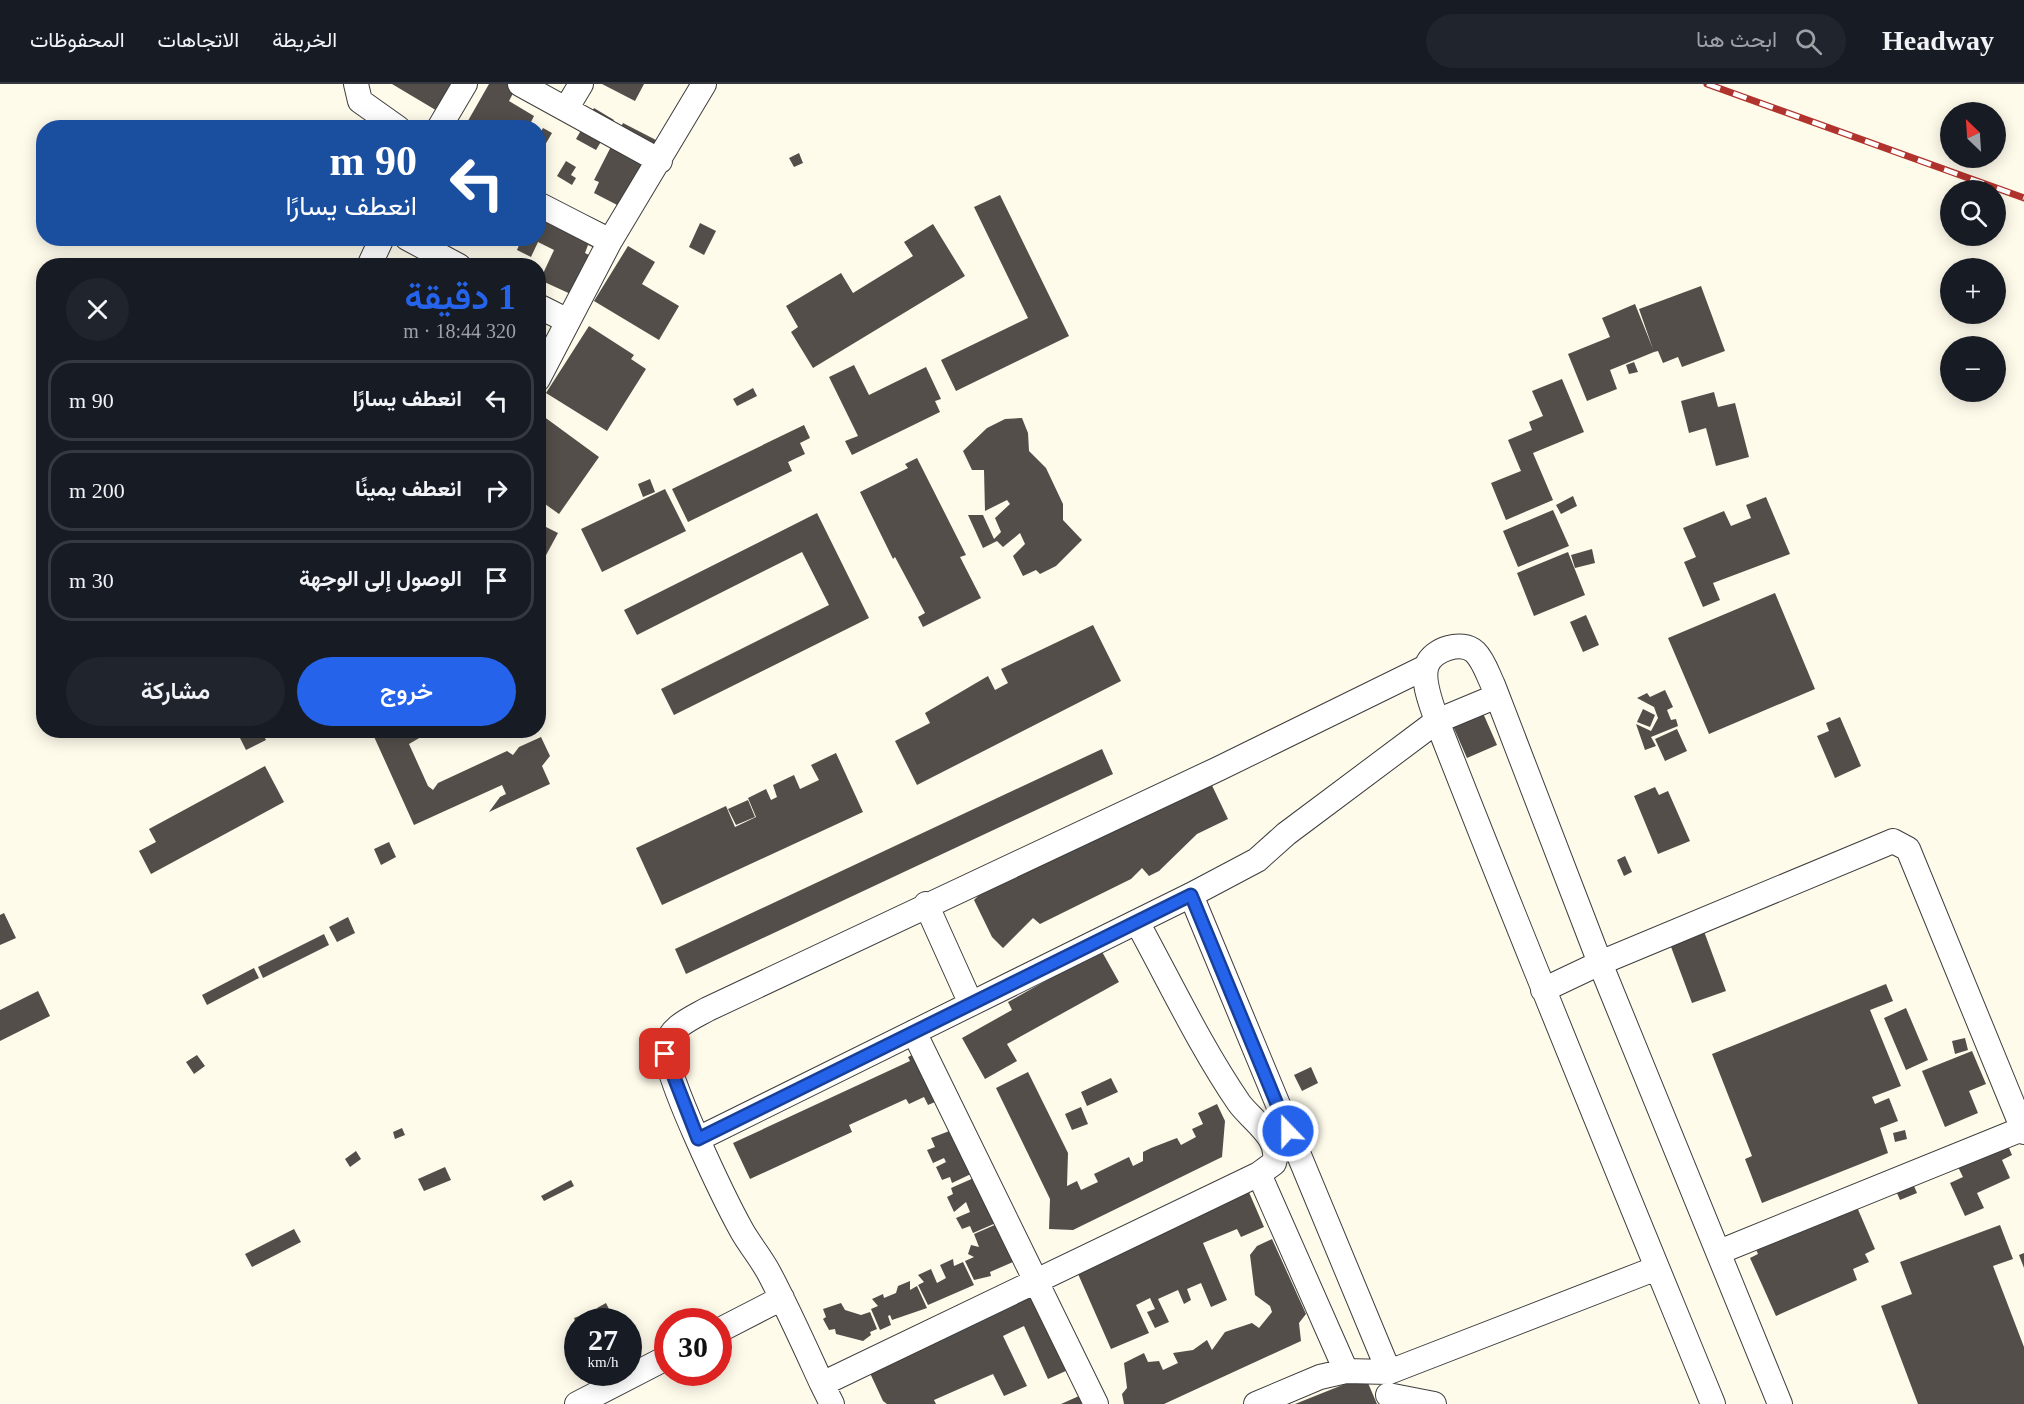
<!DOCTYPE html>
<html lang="ar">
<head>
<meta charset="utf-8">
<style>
  body { margin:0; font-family:"Times New Roman",Vazirmatn,serif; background:#20242c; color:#f1f3f6; direction:rtl; height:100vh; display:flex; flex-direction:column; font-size:22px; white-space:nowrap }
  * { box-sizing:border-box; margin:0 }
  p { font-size:20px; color:#9ea1a6 }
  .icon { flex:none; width:33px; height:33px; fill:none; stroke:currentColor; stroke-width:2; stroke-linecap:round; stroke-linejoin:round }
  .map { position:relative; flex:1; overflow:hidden; direction:ltr }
  .details { position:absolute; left:36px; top:174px; width:510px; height:480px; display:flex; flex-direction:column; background:#171b24; border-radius:24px; box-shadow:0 3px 15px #0003; direction:rtl }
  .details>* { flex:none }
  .top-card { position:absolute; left:36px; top:36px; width:510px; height:126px; border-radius:24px; box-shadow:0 3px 15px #0003; direction:rtl; background:#1a4fa0; color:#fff; overflow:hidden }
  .needle { width:39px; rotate:335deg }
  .tools { position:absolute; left:1940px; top:18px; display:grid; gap:12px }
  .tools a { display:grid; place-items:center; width:66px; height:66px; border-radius:50%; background:#171b24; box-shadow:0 3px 15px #0003; font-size:30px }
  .speed { position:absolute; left:564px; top:1224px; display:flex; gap:12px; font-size:30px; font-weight:700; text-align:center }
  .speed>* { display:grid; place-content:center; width:78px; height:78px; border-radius:50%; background:#171b24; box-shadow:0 3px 15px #0003; line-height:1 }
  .speed small { font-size:15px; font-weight:400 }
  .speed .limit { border:9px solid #d22; background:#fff; color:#111 }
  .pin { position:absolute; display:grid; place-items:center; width:51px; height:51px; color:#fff; margin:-26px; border-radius:12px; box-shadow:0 3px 9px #0006 }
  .me { position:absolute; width:66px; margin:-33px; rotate:338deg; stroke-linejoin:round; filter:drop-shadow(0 0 4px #0008) }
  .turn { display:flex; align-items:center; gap:21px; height:126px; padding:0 30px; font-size:27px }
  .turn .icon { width:78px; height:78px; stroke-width:2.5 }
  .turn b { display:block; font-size:42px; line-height:51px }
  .round { display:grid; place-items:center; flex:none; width:63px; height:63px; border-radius:32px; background:#20242c }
  .headline { display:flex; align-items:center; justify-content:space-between; height:102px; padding:0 30px }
  h1 { font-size:36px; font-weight:600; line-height:45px; color:#2563eb }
  .action { display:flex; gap:12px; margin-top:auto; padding:12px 30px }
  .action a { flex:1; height:69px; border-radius:36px; background:#2563eb; color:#fff; font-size:24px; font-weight:600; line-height:69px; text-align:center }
  .action a+a { background:#20242c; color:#f1f3f6 }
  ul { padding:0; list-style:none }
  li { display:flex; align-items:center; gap:18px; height:81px; margin:0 12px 9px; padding:0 18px; border:3px solid #363941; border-radius:24px }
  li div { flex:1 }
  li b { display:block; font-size:22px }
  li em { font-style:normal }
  header { display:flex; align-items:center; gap:36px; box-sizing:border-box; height:84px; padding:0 30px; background:#171b24; border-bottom:2px solid #363941 }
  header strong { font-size:28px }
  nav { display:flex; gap:33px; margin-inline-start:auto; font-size:21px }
  .search { width:420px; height:54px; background:#20242c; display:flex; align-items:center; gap:15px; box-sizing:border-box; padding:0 21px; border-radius:33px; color:#9ea1a6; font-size:22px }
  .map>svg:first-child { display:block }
  .building { fill:#534e49 }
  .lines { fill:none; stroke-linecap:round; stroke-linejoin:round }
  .minor-casing { stroke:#3e3e3e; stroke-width:26 }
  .minor { stroke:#fff; stroke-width:24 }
  .rail-casing { stroke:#b1332e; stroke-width:7 }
  .rail { stroke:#fff; stroke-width:4.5; stroke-dasharray:14; stroke-linecap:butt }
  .route-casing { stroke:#184099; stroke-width:15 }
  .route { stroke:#2563eb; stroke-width:10 }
</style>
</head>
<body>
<header>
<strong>Headway</strong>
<div class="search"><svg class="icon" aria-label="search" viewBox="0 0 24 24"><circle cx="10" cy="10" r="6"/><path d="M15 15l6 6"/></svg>ابحث هنا</div>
<nav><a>الخريطة</a><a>الاتجاهات</a><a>المحفوظات</a></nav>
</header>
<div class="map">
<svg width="2024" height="1320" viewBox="0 0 2024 1320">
  <rect width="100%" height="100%" fill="#fefbeb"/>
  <path class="building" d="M 392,0 L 463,0 L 444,31 Z
    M 489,0 L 518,0 L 509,17 L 534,32 L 528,44 L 465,42 Z
    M 602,0 L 644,0 L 635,17 Z
    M 594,24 L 614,36 L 596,66 L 576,55 Z
    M 623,39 L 656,56 L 621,123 L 594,109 L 599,98 L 594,96 Z
    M 543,44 L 552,49 L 538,73 L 538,53 Z
    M 799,69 L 803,79 L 794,83 L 789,74 Z
    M 566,77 L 576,83 L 571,91 L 576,94 L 572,101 L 557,92 Z
    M 1000,111 L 1069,252 L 956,307 L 941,276 L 1028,234 L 974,123 Z
    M 538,121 L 577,150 L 587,131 L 612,143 L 601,167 L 588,161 L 585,169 L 593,173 L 575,212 L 540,196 L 554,166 L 538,158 L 531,173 L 517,166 L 522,154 L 538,154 Z
    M 700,139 L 716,147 L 704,171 L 689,163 Z
    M 933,140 L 965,192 L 813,284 L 791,248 L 798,243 L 786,222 L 841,189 L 853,209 L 913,172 L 904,158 Z
    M 470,154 L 489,154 L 484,162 Z
    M 628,162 L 655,178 L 642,200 L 679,222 L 659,256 L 594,217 Z
    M 1701,202 L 1725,267 L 1682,283 L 1678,273 L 1663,279 L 1658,267 L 1654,268 L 1610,286 L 1617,305 L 1587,317 L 1568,270 L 1610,253 L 1602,234 L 1635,220 L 1653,265 L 1639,225 Z
    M 589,242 L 634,271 L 631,275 L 646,285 L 607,347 L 546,309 Z
    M 1634,278 L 1638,288 L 1629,290 L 1626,281 Z
    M 854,281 L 869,311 L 926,283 L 941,315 L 935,317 L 940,328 L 852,371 L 845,357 L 858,352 L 829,293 Z
    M 1562,295 L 1584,348 L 1533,369 L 1553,416 L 1506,436 L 1491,399 L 1521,387 L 1508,356 L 1532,346 L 1529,338 L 1543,332 L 1532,307 Z
    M 753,304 L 757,312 L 737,322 L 733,315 Z
    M 1714,308 L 1718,323 L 1735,319 L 1749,373 L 1716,382 L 1706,344 L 1689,349 L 1681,317 Z
    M 543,332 L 599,373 L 559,430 L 538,415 L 538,339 Z
    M 1022,334 L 1028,349 L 1029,367 L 1046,384 L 1063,420 L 1063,436 L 1082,456 L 1056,482 L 1040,490 L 1036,486 L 1023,492 L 1013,472 L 1025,460 L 1020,449 L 1003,463 L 997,457 L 983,464 L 968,431 L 983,431 L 994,455 L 1001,448 L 995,434 L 1010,420 L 1007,416 L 985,427 L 984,386 L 972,386 L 963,367 L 987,344 L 1005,335 Z
    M 804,341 L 810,354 L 800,359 L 805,370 L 788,378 L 792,387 L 688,438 L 672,405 Z
    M 917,374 L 966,471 L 960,473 L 981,514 L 923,543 L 918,533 L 925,529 L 895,473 L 893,475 L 860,408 L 908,384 L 905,380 Z
    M 650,395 L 655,408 L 643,413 L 638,400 Z
    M 665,405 L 686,447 L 602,488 L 581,445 Z
    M 1573,412 L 1577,422 L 1561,430 L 1556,421 Z
    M 1766,413 L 1790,470 L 1713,499 L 1720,516 L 1703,523 L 1684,478 L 1696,473 L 1683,444 L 1724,427 L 1731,442 L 1751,434 L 1746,421 Z
    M 1553,426 L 1569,462 L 1518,483 L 1503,447 Z
    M 817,429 L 869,534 L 674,631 L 661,605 L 829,521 L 802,468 L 637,551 L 624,526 Z
    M 538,439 L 558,449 L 538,486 Z
    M 1592,465 L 1595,479 L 1575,484 L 1571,471 Z
    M 1568,468 L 1585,511 L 1534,532 L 1517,489 Z
    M 1775,509 L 1815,605 L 1709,650 L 1668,554 Z
    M 1586,531 L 1599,561 L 1583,568 L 1570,538 Z
    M 1093,541 L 1121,597 L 917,701 L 895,657 L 930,639 L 925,629 L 988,592 L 995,606 L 1008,599 L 1001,585 Z
    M 1665,606 L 1673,623 L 1667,626 L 1671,636 L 1676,635 L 1678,642 L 1651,653 L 1656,662 L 1645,666 L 1636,640 L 1651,647 L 1658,634 L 1654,623 L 1637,614 L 1647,609 L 1650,613 Z
    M 1479,620 L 1497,661 L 1467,674 L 1449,633 Z
    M 1643,625 L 1655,631 L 1650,643 L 1637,638 Z
    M 1840,633 L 1861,682 L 1835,694 L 1817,652 L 1829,647 L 1826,639 Z
    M 1677,645 L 1687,667 L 1665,677 L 1655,655 Z
    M 236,646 L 261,646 L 266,656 L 246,666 Z
    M 371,646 L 433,646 L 409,660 L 428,702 L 433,706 L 438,699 L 507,667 L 513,671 L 519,663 L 541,653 L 550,672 L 542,682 L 550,700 L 489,728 L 500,713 L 506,710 L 502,701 L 414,741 Z
    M 1102,665 L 1113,690 L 686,890 L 675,865 Z
    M 836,669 L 863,728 L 662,821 L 636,764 L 726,722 L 735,743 L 756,733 L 748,714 L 766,705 L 771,716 L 777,713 L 773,701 L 794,691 L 800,705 L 819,696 L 811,681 Z
    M 265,682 L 284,718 L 151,790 L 139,767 L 156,758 L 149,745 Z
    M 1207,691 L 1228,735 L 1197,750 L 1159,787 L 1149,792 L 1142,784 L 1131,795 L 1040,840 L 1033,834 L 1003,864 L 992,853 L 974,816 L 1007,784 Z
    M 1655,703 L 1659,711 L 1668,707 L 1690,757 L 1658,770 L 1634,712 Z
    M 748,716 L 755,733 L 736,741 L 728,725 Z
    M 389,758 L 396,773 L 381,781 L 374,765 Z
    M 1625,772 L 1632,788 L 1624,792 L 1617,776 Z
    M 4,829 L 16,854 L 0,861 L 0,831 Z
    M 1698,831 L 1726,907 L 1692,919 L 1664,844 Z
    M 348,833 L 355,849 L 337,858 L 329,843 Z
    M 324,850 L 329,861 L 263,894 L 258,883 Z
    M 1101,866 L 1119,898 L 1007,960 L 1017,977 L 985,995 L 962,954 L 1012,926 L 1008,918 Z
    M 254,884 L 259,894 L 207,921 L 202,911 Z
    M 1886,900 L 1893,917 L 1870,926 L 1901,1002 L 1872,1013 L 1875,1020 L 1889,1014 L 1898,1037 L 1880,1044 L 1888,1069 L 1762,1119 L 1745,1075 L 1752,1072 L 1712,970 Z
    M 38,907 L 50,932 L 0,957 L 0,926 Z
    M 1906,924 L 1928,976 L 1906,986 L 1884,934 Z
    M 1965,954 L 1968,966 L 1955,970 L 1952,957 Z
    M 926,964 L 953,1024 L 940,1030 L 935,1018 L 928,1021 L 924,1013 L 909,1020 L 906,1015 L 849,1041 L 852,1048 L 750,1095 L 733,1059 L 910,977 L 908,973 Z
    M 1972,967 L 1986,1000 L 1969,1007 L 1978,1029 L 1945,1043 L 1922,987 Z
    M 197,971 L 205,982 L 194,990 L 186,978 Z
    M 1311,983 L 1318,999 L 1302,1007 L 1294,991 Z
    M 1028,988 L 1068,1069 L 1067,1102 L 1077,1097 L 1081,1106 L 1098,1098 L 1094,1090 L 1129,1073 L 1133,1082 L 1143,1077 L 1143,1068 L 1151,1064 L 1177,1054 L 1181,1061 L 1196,1053 L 1192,1045 L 1203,1040 L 1198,1029 L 1217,1020 L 1225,1037 L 1222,1073 L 1073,1146 L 1049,1145 L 1050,1115 L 996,1004 Z
    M 1111,994 L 1118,1008 L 1087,1022 L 1081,1008 Z
    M 1081,1023 L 1088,1040 L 1072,1046 L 1065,1030 Z
    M 402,1044 L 405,1051 L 395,1055 L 393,1048 Z
    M 952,1046 L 971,1090 L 952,1099 L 950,1093 L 942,1096 L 936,1083 L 946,1078 L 944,1074 L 933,1079 L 927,1066 L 935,1063 L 931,1054 Z
    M 1905,1046 L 1907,1055 L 1895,1058 L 1893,1049 Z
    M 2006,1057 L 2012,1071 L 2002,1076 L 2010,1094 L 1977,1109 L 1984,1124 L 1965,1132 L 1950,1099 L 1963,1093 L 1956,1079 Z
    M 356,1067 L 361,1075 L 350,1083 L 345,1075 Z
    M 445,1083 L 451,1096 L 424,1107 L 418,1095 Z
    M 976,1093 L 996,1139 L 973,1149 L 970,1142 L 962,1145 L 956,1134 L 970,1128 L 966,1118 L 954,1128 L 947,1113 L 953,1110 L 951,1104 Z
    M 1910,1093 L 1917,1109 L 1900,1116 L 1893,1100 Z
    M 571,1096 L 574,1102 L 544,1117 L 541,1112 Z
    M 1245,1099 L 1264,1143 L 1241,1153 L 1237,1145 L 1203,1159 L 1227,1216 L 1211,1223 L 1201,1199 L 1187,1205 L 1191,1216 L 1184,1220 L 1178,1206 L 1158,1215 L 1169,1238 L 1155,1244 L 1147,1228 L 1155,1225 L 1150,1214 L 1136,1221 L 1149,1249 L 1111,1265 L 1071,1174 Z
    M 1851,1109 L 1875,1165 L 1865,1170 L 1869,1178 L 1853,1185 L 1857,1196 L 1776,1232 L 1750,1174 L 1758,1170 L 1751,1154 Z
    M 997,1140 L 1013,1178 L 990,1188 L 991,1192 L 974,1196 L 965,1177 L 974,1173 L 968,1170 L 971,1161 L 979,1163 L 974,1150 Z
    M 2000,1141 L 2013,1175 L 1993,1182 L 2024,1263 L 2024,1320 L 1918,1320 L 1881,1222 L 1912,1210 L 1900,1178 Z
    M 294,1145 L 301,1158 L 252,1183 L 245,1170 Z
    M 1272,1155 L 1306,1230 L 1299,1239 L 1301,1257 L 1164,1320 L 1124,1320 L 1122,1310 L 1127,1304 L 1124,1279 L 1144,1269 L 1148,1278 L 1159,1277 L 1163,1286 L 1178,1279 L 1173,1269 L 1193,1266 L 1207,1256 L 1212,1266 L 1225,1248 L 1252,1239 L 1259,1244 L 1272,1228 L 1270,1222 L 1255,1211 L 1250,1171 L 1257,1162 Z
    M 2024,1169 L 2024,1184 L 2019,1171 Z
    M 953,1175 L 954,1182 L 963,1178 L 974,1201 L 928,1221 L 918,1201 L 924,1198 L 918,1191 L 931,1185 L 937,1199 L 946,1194 L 940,1181 Z
    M 1038,1192 L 1079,1281 L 1048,1295 L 1024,1242 L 1003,1252 L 1027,1302 L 1004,1312 L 993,1290 L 934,1316 L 936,1320 L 887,1320 L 883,1317 L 862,1272 Z
    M 910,1197 L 910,1206 L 917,1202 L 927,1224 L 892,1236 L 890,1231 L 888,1232 L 891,1241 L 880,1246 L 871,1225 L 878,1222 L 872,1215 L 883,1210 L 884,1214 L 896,1209 L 898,1202 Z
    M 606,1219 L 612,1231 L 602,1236 L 597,1224 Z
    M 841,1219 L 845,1226 L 861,1231 L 870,1228 L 877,1245 L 870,1248 L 871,1251 L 863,1257 L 836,1250 L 835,1245 L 829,1246 L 823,1235 L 826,1233 L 823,1225 Z
    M 592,1227 L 597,1238 L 578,1238 L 577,1242 L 574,1234 Z
    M 1365,1292 L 1377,1320 L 1295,1320 Z
    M 1088,1308 L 1094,1320 L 1061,1320 Z"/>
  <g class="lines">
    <defs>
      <path id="minor" d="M 356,0 L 360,17 L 398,44
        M 520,0 L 660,77
        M 566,25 L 581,0
        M 439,44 L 465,0
        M 538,120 L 610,157
        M 407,154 L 459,182
        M 369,182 L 382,154
        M 538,222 L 568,237
        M 538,295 L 610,157 L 704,0
        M 1191,811 L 1389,1288 L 1657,1184
        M 926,820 L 971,920
        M 1137,838 C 1170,898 1200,962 1239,1019 C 1251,1036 1282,1054 1274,1079 L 1259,1090
        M 1543,906 L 1600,879 L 1893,757 L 1908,765 L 2024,1048
        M 914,948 L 1096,1320
        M 698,1055 L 1191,811 L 1257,776 L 1286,750 L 1437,637 L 1497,612
        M 1719,1168 L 2022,1045
        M 718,1247 L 782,1214
        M 1346,1287 L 1389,1288
        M 822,1300 C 805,1263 788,1225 769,1189 C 761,1174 750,1161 742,1147 C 727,1120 662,987 666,963 C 669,943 692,934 708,925 L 1218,685 L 1426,583
        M 1388,1311 L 1434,1320
        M 577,1320 L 668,1273
        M 832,1320 L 822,1300 L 1259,1090 L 1346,1287 L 1320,1293 L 1256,1320
        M 1713,1320 C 1620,1093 1526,866 1437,637 C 1432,622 1421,596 1427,581 C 1433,565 1462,556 1475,568 C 1484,577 1488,591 1493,601 L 1600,879 L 1780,1320"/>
    </defs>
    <use href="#minor" class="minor-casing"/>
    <use href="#minor" class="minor"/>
    <defs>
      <path id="rail" d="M 1707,0 L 2024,114"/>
    </defs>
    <use href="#rail" class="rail-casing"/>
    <use href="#rail" class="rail"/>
  </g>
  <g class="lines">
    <defs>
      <path id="route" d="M 665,970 L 698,1055 L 1191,811 L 1288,1047"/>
    </defs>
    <use href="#route" class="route-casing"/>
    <use href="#route" class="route"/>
  </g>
</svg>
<div class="tools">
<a><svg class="needle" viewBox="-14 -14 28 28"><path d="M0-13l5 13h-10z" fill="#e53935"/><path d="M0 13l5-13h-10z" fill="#9ea1a6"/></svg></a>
<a><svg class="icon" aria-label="search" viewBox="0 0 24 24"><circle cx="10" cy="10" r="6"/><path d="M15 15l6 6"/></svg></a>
<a>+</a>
<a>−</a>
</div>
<div class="speed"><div>27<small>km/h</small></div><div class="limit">30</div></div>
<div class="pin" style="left:665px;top:970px;background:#d93025"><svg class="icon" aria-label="arrive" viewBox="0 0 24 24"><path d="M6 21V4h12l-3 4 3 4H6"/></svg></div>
<svg class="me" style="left:1288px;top:1047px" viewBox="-20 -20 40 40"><circle r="17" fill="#2563eb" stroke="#fff" stroke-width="3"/><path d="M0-11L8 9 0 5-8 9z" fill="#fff"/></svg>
<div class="top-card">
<div class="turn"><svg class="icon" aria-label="left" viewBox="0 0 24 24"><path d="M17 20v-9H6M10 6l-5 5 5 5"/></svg><div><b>90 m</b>انعطف يسارًا</div></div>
</div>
<section class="details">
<div class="headline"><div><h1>1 دقيقة</h1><p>320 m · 18:44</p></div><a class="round"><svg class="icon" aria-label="close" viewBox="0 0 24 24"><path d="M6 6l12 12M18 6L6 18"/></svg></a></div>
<ul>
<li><svg class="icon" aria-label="left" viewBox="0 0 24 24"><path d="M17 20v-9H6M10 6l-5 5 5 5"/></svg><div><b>انعطف يسارًا</b></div><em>90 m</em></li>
<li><svg class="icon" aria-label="right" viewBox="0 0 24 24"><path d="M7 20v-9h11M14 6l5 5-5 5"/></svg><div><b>انعطف يمينًا</b></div><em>200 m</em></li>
<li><svg class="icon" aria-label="arrive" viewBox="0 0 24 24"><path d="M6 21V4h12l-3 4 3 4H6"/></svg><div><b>الوصول إلى الوجهة</b></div><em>30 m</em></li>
</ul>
<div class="action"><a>خروج</a><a>مشاركة</a></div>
</section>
</div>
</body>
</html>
